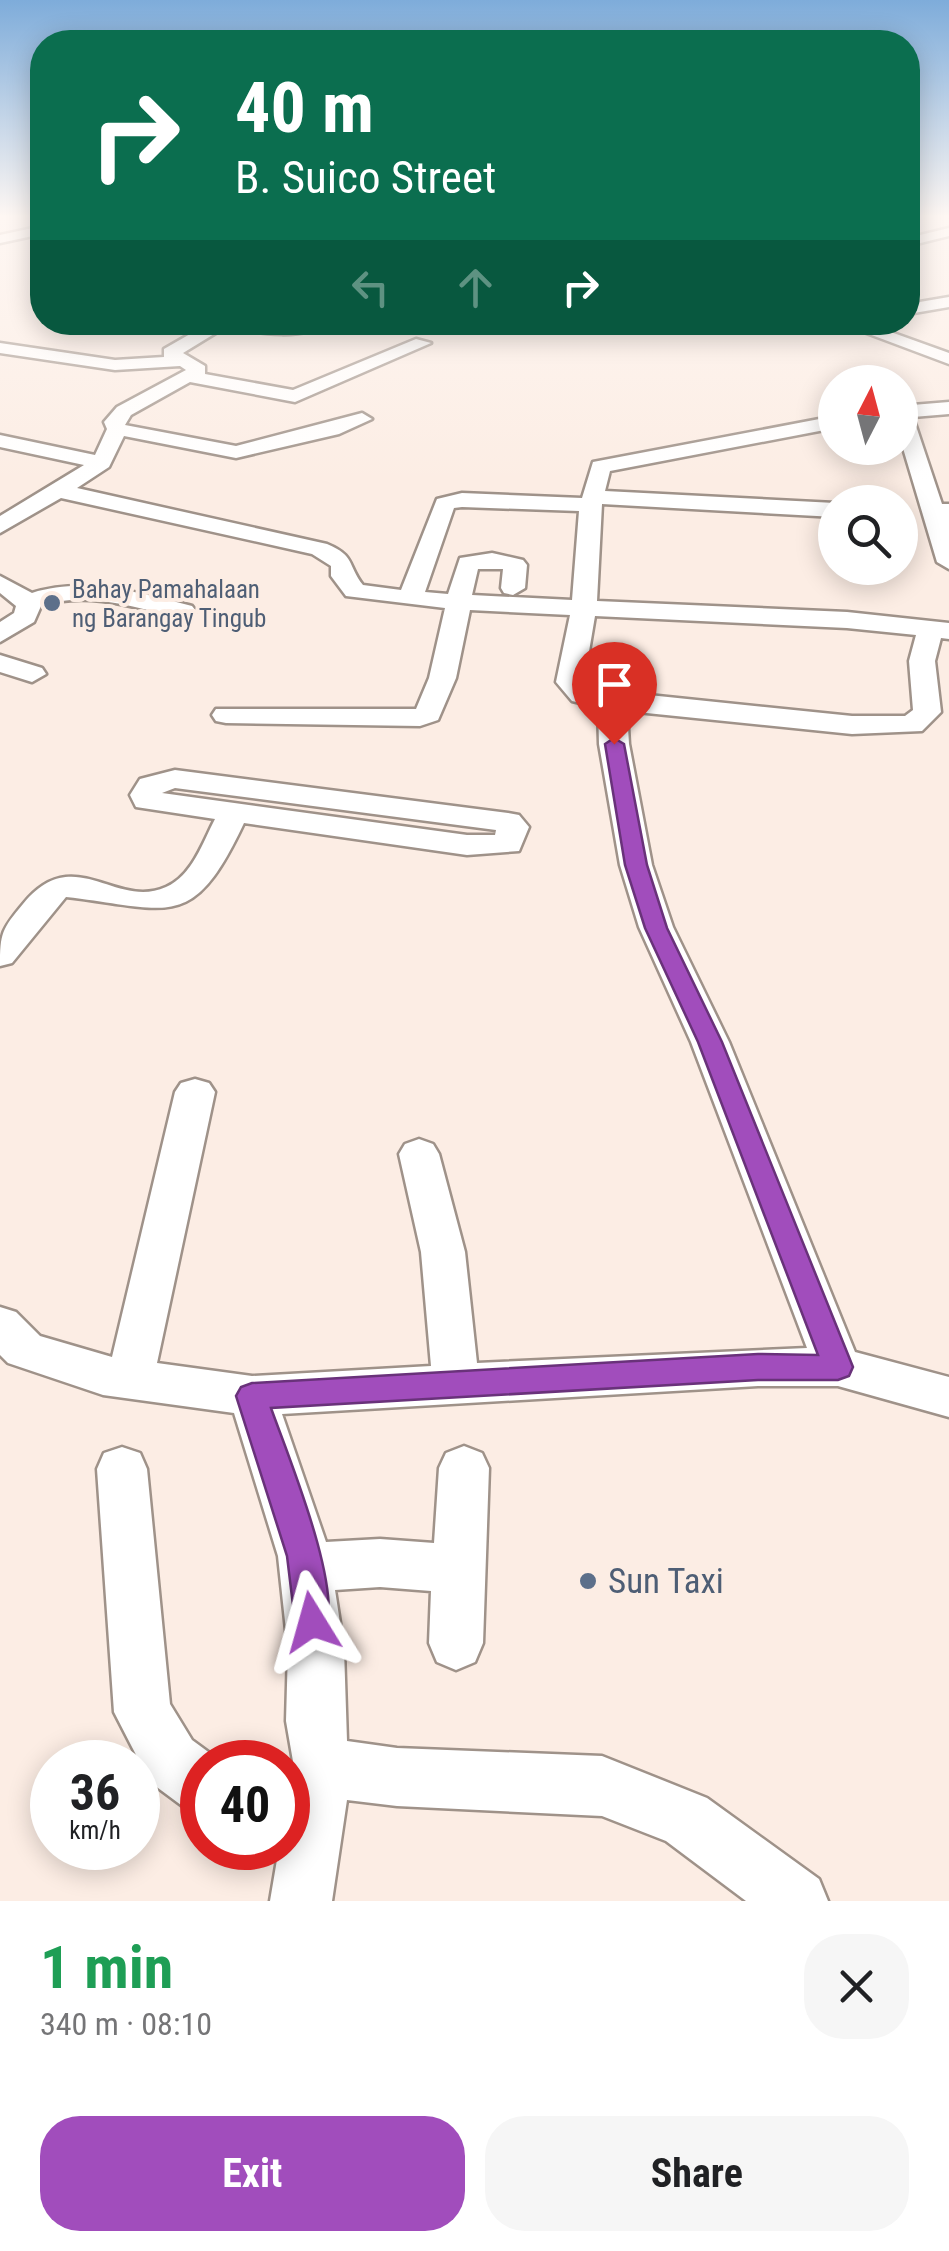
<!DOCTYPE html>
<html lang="en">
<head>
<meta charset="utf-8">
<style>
  body { margin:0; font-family:"Roboto Condensed",sans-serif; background:#f6f6f6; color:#202124; height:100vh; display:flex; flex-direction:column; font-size:38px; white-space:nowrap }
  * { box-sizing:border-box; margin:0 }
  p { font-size:32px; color:#757577 }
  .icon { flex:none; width:55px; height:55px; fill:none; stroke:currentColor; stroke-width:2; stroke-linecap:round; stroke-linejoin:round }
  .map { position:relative; height:1901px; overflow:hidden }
  .sheet { display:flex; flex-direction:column; background:#fff; flex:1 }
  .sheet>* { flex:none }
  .top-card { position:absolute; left:30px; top:30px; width:890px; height:305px; border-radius:40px; box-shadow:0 5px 25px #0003; background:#0b6e4f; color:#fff; overflow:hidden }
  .needle { width:65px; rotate:6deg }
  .buttons { position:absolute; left:818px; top:365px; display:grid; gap:20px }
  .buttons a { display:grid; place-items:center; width:100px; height:100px; border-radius:50%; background:#fff; box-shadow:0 5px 25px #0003; font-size:50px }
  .speed { position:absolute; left:30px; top:1740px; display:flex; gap:20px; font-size:50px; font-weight:700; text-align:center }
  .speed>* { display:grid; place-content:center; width:130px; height:130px; border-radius:50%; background:#fff; box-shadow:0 5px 25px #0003; line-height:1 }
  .speed small { font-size:25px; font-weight:400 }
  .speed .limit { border:15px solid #d22; background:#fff; color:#111 }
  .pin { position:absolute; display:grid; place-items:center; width:85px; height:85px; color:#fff; margin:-102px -42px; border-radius:50% 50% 50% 0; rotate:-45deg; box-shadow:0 0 10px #0007 }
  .pin .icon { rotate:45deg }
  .me { position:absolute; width:110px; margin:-55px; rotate:352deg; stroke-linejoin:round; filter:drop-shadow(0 0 8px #0008) }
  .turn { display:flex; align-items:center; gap:35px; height:210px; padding:0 40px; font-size:45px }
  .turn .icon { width:130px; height:130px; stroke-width:2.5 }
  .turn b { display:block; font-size:70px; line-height:85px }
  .lanes { display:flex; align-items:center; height:95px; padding:0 40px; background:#0003; justify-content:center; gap:50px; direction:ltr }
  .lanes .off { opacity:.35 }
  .round { display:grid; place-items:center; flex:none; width:105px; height:105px; border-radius:40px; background:#f6f6f6 }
  .overview { display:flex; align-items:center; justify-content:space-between; height:170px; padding:0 40px }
  h1 { font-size:60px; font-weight:700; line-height:75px; color:#1e9e55 }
  .primary-button { display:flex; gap:20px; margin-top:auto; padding:20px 40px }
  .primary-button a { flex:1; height:115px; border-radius:40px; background:#a14dbc; color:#fff; font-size:40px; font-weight:700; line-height:115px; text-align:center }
  .primary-button a+a { background:#f6f6f6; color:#202124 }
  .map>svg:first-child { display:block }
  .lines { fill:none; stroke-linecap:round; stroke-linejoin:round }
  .minor-casing { stroke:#9f9289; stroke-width:5 }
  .minor { fill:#fff; fill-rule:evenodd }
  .route { fill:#a14dbc; stroke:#69327a; stroke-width:2.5 }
  .service-dot { fill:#5c6f8a; stroke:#fcede4; stroke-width:4 }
  .labels { text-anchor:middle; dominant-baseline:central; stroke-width:8; stroke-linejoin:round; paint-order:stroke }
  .far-service-label { font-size:25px; fill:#4e5e75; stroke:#fcede4; text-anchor:start }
  .near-service-label { font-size:35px; fill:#4e5e75; stroke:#fcede4; text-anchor:start }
</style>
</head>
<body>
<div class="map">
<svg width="949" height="1901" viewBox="0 0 949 1901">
  <rect width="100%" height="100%" fill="#fcede4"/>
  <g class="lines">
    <defs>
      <path id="minor" d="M 42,226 L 42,234 L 0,243 L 0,235 Z
        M 949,228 L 949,236 L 908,246 L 908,238 Z
        M 949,297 L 949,307 L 908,314 L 908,304 Z
        M 211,322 L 331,322 C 308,339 256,337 232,323 L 183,353 L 205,366 L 205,374 L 293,390 L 416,339 L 431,343 L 295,402 L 190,382 L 131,415 L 125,425 L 236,446 L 362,413 L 372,419 L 339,434 L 236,458 L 124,436 L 109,467 L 77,488 L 327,544 C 356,556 347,565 363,585 L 401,590 L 437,499 L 462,493 L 582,498 L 593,462 L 835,416 L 835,428 L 610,471 L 605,491 L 835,503 L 835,517 L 602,504 L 597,601 L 847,612 L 949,623 L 949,639 L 941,638 L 935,661 L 941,712 L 922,731 L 852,734 L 627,711 L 629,744 L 652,865 L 673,927 L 729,1042 L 855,1352 L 949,1377 L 949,1417 L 838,1386 L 758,1386 L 282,1414 L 326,1542 L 380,1539 L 434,1543 L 439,1468 L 446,1453 L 464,1446 L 482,1453 L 489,1468 L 483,1643 L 475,1662 L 456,1670 L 437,1662 L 429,1643 L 431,1591 L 380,1587 L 335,1590 L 344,1649 L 347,1741 L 397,1748 L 602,1756 L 707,1798 L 819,1879 L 828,1901 L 746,1901 L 666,1841 L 602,1816 L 397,1806 L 347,1800 L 332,1901 L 270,1901 L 279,1848 L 288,1848 L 288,1802 L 294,1767 L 286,1721 L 288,1649 L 278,1556 L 234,1413 L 103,1395 L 8,1363 L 0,1355 L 0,1307 L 16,1312 L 40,1336 L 112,1357 L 175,1092 L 181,1083 L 195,1079 L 209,1083 L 215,1092 L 157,1363 L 252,1376 L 431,1366 L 421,1252 L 399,1154 L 405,1144 L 419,1139 L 433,1144 L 439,1154 L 465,1252 L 477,1363 L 807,1348 L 691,1042 L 639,927 L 620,865 L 599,744 L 598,707 L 572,701 L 556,682 L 570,615 L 470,610 L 456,678 L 438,720 L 420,726 L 226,723 L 216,721 L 212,715 L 216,709 L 416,709 L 429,678 L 445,608 L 346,596 L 331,576 L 331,566 L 312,554 L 61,498 L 0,533 L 0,516 L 84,465 L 0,447 L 0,435 L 95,455 L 107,429 L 104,422 L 117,407 L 186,370 L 180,366 L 115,370 L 0,353 L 0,343 L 115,360 L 164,357 L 164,349 ZM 462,507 L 579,511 L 572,600 L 472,595 L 478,569 L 503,569 L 501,588 L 504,593 L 513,595 L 525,588 L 527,565 L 523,560 L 492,553 L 460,558 L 448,594 L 425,592 L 454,508 ZM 595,616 L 847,628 L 916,635 L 909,661 L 913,710 L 905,716 L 852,716 L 591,689 L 584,681 Z
        M 837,322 L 863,322 L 949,353 L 949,364 Z
        M 949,402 L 949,414 L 913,417 L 942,504 L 949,504 L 949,569 L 937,562 L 900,438 L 900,406 Z
        M 0,576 L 32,593 C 85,576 140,593 192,606 L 196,611 L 183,619 C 138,608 87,590 41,606 L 34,622 L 0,642 L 0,622 L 14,613 L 16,606 L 0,593 Z
        M 0,655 L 42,668 L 46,674 L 32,682 L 0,672 Z
        M 175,770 L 508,813 L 519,815 L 529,827 L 519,851 L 467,855 L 244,823 C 192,933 171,909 66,897 L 12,963 L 0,966 C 0,933 2,929 23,904 C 74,841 115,910 166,887 C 192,876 203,842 215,819 L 136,807 L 130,795 L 140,779 ZM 175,788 L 496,830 L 495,835 L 467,835 L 162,793 Z
        M 122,1447 L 140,1453 L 147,1469 L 170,1704 L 192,1740 L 222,1762 L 202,1762 L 202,1814 L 181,1805 L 150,1782 L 114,1712 L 97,1469 L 104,1453 Z"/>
    </defs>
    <use href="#minor" class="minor-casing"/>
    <use href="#minor" class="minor"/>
  </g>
  <linearGradient id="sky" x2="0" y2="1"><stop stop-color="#7eacda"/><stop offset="0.45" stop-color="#fef7f3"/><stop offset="1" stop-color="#fef7f3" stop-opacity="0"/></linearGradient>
  <rect width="949" height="481" fill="url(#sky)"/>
  <path class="route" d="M 614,738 L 624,744 L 647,865 L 667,928 L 722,1042 L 853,1367 L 849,1376 L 838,1380 L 758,1380 L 271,1408 C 288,1456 344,1590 325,1634 L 312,1639 L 300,1634 L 295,1622 L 287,1556 L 236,1396 L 241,1387 L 252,1383 L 758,1354 L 818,1355 L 698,1042 L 645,928 L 625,865 L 605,744 Z"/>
  <g class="service-dot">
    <circle cx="52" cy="603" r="10"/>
    <circle cx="588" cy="1581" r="10"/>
  </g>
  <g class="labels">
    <g class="far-service-label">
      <text x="72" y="589">Bahay Pamahalaan<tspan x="72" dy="29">ng Barangay Tingub</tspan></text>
    </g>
    <g class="near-service-label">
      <text x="608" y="1581">Sun Taxi</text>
    </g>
  </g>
</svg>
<div class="buttons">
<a><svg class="needle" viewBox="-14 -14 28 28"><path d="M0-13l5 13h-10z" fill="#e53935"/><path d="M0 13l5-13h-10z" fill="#757577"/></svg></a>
<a><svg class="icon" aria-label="search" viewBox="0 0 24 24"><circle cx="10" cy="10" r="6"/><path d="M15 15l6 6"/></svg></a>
</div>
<div class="speed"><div>36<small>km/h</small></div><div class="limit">40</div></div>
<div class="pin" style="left:614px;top:744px;background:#d93025"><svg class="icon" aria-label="arrive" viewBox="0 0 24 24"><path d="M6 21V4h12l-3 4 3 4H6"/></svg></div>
<svg class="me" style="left:312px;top:1622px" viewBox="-20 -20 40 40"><path d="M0-17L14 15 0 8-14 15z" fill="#a14dbc" stroke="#fff" stroke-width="4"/></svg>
<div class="top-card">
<div class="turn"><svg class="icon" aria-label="right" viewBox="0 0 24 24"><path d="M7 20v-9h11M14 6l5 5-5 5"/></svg><div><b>40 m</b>B. Suico Street</div></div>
<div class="lanes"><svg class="icon off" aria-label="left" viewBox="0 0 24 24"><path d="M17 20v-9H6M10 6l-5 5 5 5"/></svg><svg class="icon off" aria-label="ahead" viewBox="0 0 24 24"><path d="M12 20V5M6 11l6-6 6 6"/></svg><svg class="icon" aria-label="right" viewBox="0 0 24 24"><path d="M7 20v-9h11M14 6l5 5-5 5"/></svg></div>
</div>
</div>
<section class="sheet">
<div class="overview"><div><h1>1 min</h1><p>340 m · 08:10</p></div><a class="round"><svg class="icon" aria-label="close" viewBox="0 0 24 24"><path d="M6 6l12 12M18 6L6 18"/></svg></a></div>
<div class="primary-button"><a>Exit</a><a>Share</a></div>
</section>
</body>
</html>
